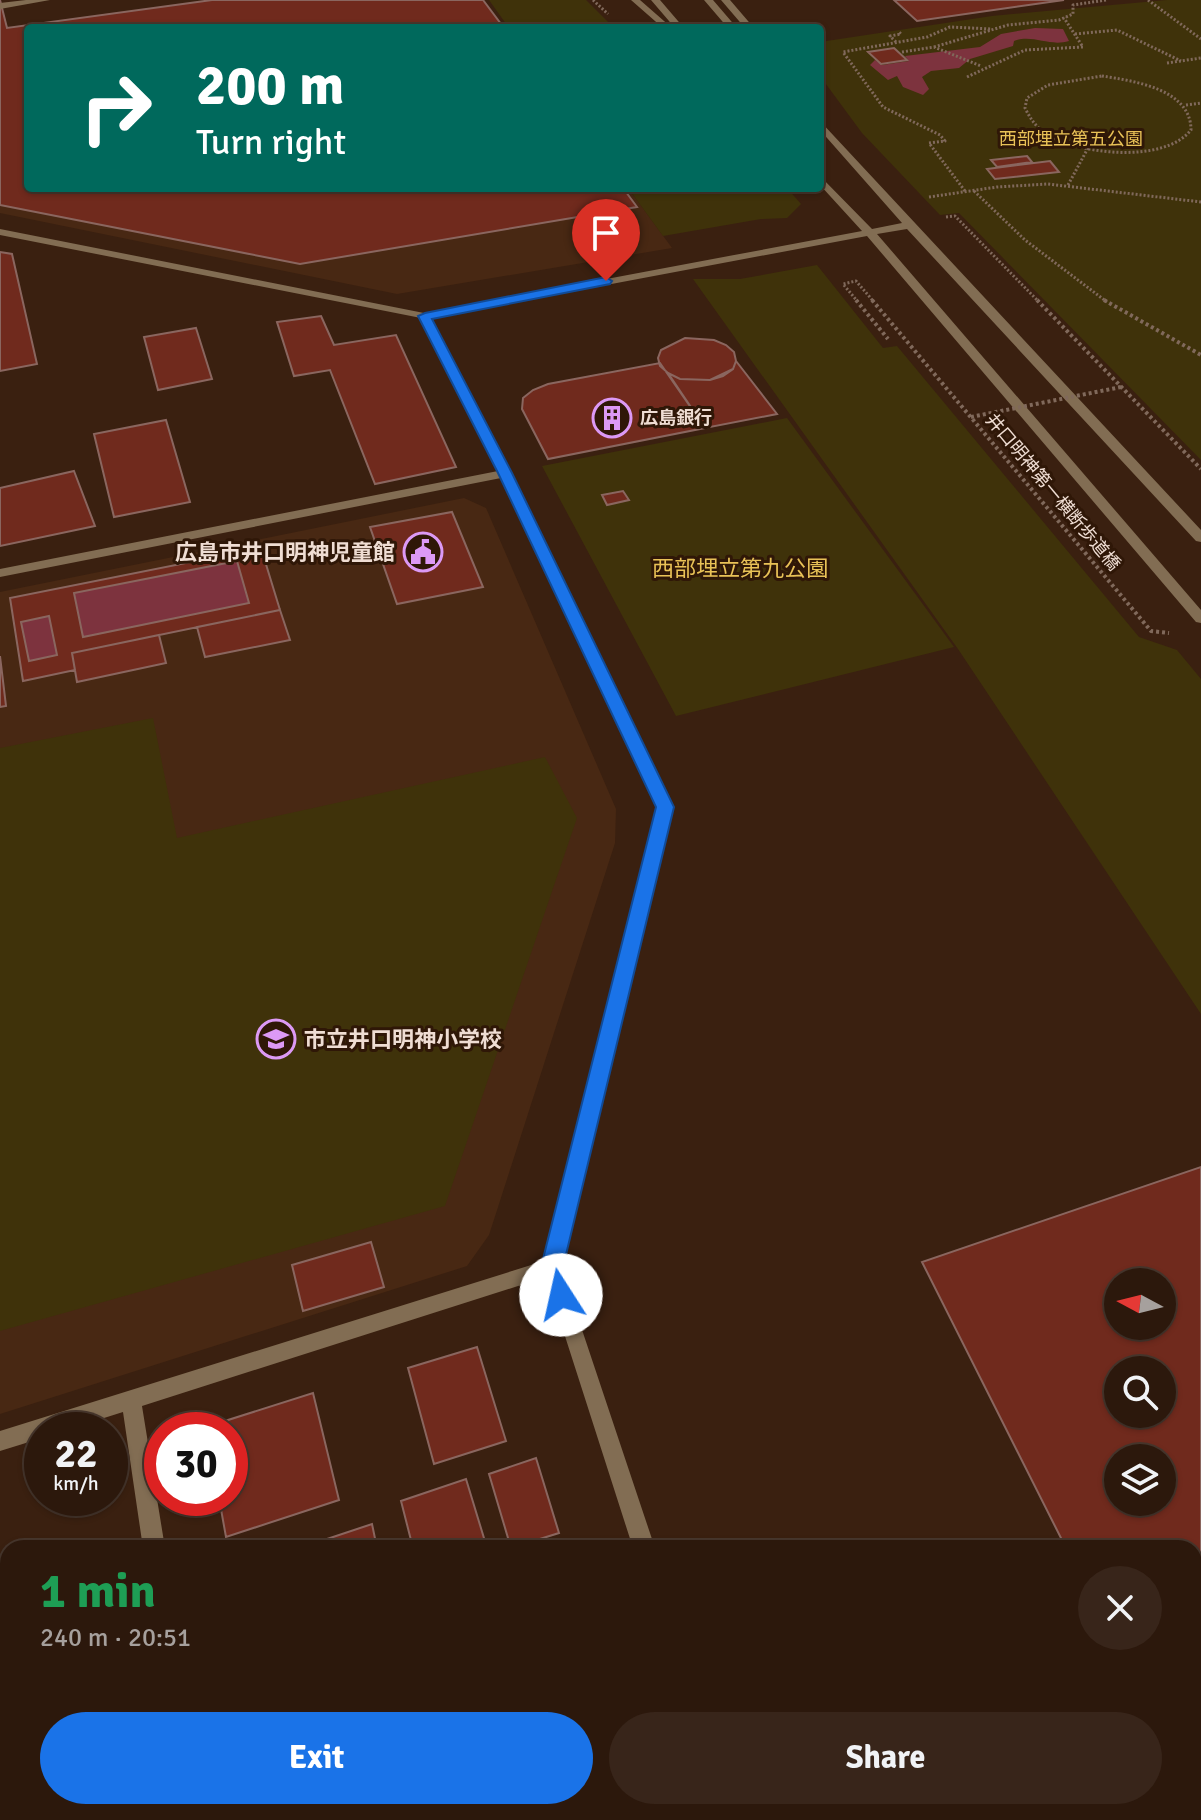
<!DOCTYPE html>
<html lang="en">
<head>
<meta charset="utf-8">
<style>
  body { margin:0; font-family:Signika,"Noto Sans JP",sans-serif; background:#38251a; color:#f1f3f6; height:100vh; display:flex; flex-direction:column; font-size:30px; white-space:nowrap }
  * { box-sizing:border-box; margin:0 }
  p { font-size:26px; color:#a6a09d }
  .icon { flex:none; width:44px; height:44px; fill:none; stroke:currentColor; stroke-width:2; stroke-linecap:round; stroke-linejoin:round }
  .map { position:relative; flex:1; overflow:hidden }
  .side { position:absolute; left:0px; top:1540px; width:1202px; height:280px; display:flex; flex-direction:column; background:#2c180c; border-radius:24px 24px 0 0; box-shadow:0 2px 6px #0004,0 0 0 2px #48372d }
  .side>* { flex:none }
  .top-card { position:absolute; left:24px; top:24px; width:800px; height:168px; border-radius:8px; box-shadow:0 2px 6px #0004,0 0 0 2px #48372d; background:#00695c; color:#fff; overflow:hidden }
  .needle { width:52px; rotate:277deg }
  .tools { position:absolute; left:1104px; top:1268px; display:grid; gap:16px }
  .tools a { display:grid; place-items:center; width:72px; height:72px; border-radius:50%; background:#2c180c; box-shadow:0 2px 6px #0004,0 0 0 2px #48372d; font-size:40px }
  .speed { position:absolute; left:24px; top:1412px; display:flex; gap:16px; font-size:40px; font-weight:700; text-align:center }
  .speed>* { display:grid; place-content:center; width:104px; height:104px; border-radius:50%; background:#2c180c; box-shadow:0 2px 6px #0004,0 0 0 2px #48372d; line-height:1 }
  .speed small { font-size:20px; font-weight:400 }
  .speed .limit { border:12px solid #d22; background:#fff; color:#111 }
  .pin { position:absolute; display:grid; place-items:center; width:68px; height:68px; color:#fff; margin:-82px -34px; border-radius:50% 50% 50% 0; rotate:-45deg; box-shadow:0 0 8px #0007 }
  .pin .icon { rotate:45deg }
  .me { position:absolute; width:88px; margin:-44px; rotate:350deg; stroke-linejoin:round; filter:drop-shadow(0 0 6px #0008) }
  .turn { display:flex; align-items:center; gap:28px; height:168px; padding:0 40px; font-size:36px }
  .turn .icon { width:104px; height:104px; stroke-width:2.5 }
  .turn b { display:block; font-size:56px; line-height:68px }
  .round { display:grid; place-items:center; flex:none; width:84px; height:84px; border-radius:42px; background:#38251a }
  .head { display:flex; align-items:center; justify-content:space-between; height:136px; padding:0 40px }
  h1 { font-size:48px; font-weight:700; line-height:60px; color:#1e9e55 }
  .button { display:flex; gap:16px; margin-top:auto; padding:16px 40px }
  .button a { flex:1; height:92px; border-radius:48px; background:#1a73e8; color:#fff; font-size:32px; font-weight:700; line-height:92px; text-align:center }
  .button a+a { background:#38251a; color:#f1f3f6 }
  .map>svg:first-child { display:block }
  .built { fill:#482813 }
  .green { fill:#3f320a }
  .water { fill:#7d333e }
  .building { fill:#702a1d; stroke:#8a665f; stroke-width:2; fill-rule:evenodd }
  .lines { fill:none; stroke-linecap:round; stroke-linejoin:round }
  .path-far1 { stroke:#80695b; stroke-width:3; stroke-dasharray:2 2; stroke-linecap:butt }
  .path { stroke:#80695b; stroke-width:4; stroke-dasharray:3 3; stroke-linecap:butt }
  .minor { fill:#826d53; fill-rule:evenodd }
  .tertiary { fill:#826d53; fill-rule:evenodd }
  .path-bridge { stroke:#80695b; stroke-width:4; stroke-dasharray:3 3; stroke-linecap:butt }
  .route { fill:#1a73e8; stroke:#114b97; stroke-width:2 }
  .labels { text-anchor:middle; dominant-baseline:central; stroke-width:6; stroke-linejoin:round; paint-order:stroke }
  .far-park-label { font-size:18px; fill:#e9c257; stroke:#2f1707 }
  .far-poi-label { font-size:18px; font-weight:bold; fill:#efddd3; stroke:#2f1707; text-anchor:start }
  .far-street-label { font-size:18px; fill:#efddd3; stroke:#2f1707 }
  .poi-label { font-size:22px; font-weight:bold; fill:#efddd3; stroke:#2f1707; text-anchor:end }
  .park-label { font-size:22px; fill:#e9c257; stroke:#2f1707 }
</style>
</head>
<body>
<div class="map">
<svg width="1201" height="1820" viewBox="0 0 1201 1820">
  <rect width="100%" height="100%" fill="#3a2010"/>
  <path class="built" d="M 0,37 L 28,188 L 628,188 L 672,248 L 397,294 L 0,213 Z
    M 464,498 L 486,508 L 616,809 L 615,843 L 489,1235 L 467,1266 L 0,1414 L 0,592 Z"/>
  <path class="green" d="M 489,0 L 586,0 L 614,28 L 509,28 Z
    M 1167,0 L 1201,0 L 1201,460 L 959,213 L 940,215 L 862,133 L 820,76 L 820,42 L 992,16 Z
    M 628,188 L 787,188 L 801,204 L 787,218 L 761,219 L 663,236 Z
    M 817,265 L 883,348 L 897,346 L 1139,637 L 1177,650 L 1201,679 L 1201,1014 L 958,649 L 693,279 L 740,279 Z
    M 787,418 L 954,647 L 676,716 L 542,466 Z
    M 153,718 L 177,838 L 545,757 L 577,818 L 445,1206 L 0,1331 L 0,748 Z"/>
  <path class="water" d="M 1035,28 L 1063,29 L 1069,41 C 1049,47 1033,34 1014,41 L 1013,46 L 970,59 L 959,68 L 931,71 L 922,77 L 929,89 L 923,95 L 903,87 L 897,76 L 888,80 L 870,65 L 875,60 L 882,65 L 909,61 L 905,56 L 980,47 L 1001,34 Z
    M 237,561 L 249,603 L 83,637 L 74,593 Z
    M 49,616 L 57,655 L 29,661 L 21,622 Z"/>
  <path class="building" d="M 0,0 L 7,28 L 212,0 L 483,0 L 504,28 L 28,28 L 28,188 L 623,188 L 637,207 L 300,264 L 0,205 Z
    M 894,0 L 1064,0 L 917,21 Z
    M 894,48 L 907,60 L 881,64 L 868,52 Z
    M 1027,156 L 1032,162 L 997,167 L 991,160 Z
    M 1050,161 L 1059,172 L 995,179 L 987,169 Z
    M 0,252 L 12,254 L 37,364 L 0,371 Z
    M 321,316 L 334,345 L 396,335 L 456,467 L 375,484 L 330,370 L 294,376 L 277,322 Z
    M 196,328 L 212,379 L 158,390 L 144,337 Z
    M 685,338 L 714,340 L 726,345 L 734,352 L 736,361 L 733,369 L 710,380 L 680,379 L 668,373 L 660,366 L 658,358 L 661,350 Z
    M 736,361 L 777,414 L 705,428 L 668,373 L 680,379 L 710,380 L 723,376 L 733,369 Z
    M 660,363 L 705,428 L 548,459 L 522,409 L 523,398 L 533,390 L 548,384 Z
    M 166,420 L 190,502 L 114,517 L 94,434 Z
    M 74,471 L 95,526 L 0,546 L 0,488 Z
    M 623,491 L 629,500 L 607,505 L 602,495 Z
    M 452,512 L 483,587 L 397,604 L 370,527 Z
    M 261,548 L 280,610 L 72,653 L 75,670 L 23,681 L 10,598 ZM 237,561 L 249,603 L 83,637 L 74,593 ZM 49,616 L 57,655 L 29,661 L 21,622 Z
    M 280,610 L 290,640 L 205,657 L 197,627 Z
    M 159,635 L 166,663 L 77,682 L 72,653 Z
    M 0,656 L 6,706 L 0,707 Z
    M 1201,1167 L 1201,1818 L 1194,1804 L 1194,1548 L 1066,1548 L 922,1262 ZM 1118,1282 L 1162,1282 L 1162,1326 L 1118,1326 ZM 1118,1370 L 1162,1370 L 1162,1414 L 1118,1414 ZM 1118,1458 L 1162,1458 L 1162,1502 L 1118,1502 Z
    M 371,1242 L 384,1287 L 303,1311 L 292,1265 Z
    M 477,1347 L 506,1441 L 434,1464 L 408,1368 Z
    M 313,1393 L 339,1500 L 226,1537 L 219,1498 L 230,1498 L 230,1430 L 207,1430 L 206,1427 Z
    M 536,1458 L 559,1533 L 511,1548 L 489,1474 Z
    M 466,1479 L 487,1548 L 413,1548 L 401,1501 Z
    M 372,1524 L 377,1548 L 300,1548 Z
    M 8,1646 L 8,1772 L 0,1774 L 0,1649 Z
    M 53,1812 L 83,1812 L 84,1820 L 30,1820 Z
    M 285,1812 L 361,1812 L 339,1820 L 286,1820 Z
    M 465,1812 L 593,1812 L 596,1820 L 467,1820 Z"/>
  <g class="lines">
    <path class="path-far1" d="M 593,0 L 608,14
      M 1148,0 L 1201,39
      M 1075,34 L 1117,30 L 1181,61
      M 896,42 L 890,36 L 901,34 L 898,31
      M 934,47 L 1008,25 L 1059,20 L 1073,14 L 1073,5 L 1106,0
      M 902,52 L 934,47 L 981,66
      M 1167,63 L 1201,58
      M 1102,76 C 1134,81 1191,89 1191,130 C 1164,164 1077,155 1044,132 C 1035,126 1030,118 1025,108 L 1027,98 L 1048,85 Z
      M 967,77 L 1025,50 L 1083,47 L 1064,18
      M 1186,105 L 1201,103
      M 1068,185 L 1088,148
      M 965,191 L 929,143 L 945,141 L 940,135 L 883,107 L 843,52 L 927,37 L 950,27 L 992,29
      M 974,191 L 1025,240 L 1107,302
      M 929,197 L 997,187 L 1048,184 L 1201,202
      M 946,217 L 955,216 L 1039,302
      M 858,302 L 843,284 L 856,281 L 874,302"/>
    <path class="path" d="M 856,300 L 888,339
      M 872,300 L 1151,631 L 1169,633
      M 1037,300 L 1201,469
      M 1104,300 L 1201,355"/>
    <path class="minor" d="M 0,229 L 429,314 L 511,473 L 673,807 L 561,1267 L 655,1548 L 633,1548 L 546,1277 L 142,1406 L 165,1548 L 143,1548 L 123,1412 L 66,1430 L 42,1430 L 42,1438 L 0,1451 L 0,1431 L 544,1261 L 657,807 L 501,478 L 0,577 L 0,569 L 498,471 L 421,318 L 0,235 Z
      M 182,1812 L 206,1812 L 207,1820 L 183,1820 Z
      M 718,1812 L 742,1812 L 745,1820 L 721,1820 Z"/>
    <path class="tertiary" d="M 26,0 L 50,0 L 0,9 L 0,3 Z
      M 631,0 L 640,0 L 672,28 L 663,28 Z
      M 651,0 L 660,0 L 684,28 L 675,28 Z
      M 704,0 L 713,0 L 737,28 L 728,28 Z
      M 721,0 L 730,0 L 754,28 L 745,28 Z
      M 820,121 L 1201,530 L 1201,542 L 1196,541 L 907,229 L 877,234 L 1201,610 L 1201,623 L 1196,622 L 867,236 L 425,319 L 419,316 L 425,313 L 862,231 L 820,185 L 820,176 L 872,229 L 902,223 L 820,130 Z"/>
    <path class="path-bridge" d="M 971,417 L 1121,387"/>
  </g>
  <path class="route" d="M 606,277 L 612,281 L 610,284 L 432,319 L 512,473 L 674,807 L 563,1267 L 572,1295 L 569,1302 L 561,1305 L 554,1302 L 541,1267 L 656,807 L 498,473 L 418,316 L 425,313 Z"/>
  <defs>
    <symbol id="building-ring" viewBox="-11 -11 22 22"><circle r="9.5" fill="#2f1707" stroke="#dc99f5" stroke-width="1.5"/><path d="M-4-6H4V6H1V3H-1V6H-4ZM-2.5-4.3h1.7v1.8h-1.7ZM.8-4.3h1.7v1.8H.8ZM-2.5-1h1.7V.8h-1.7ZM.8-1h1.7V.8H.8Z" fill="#dc99f5"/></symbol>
    <symbol id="civic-ring" viewBox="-11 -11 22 22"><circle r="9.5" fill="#2f1707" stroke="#dc99f5" stroke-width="1.5"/><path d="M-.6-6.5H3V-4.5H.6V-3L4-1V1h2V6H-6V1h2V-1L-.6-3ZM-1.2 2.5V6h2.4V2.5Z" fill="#dc99f5"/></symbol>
    <symbol id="school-ring" viewBox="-11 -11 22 22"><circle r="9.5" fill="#2f1707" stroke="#dc99f5" stroke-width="1.5"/><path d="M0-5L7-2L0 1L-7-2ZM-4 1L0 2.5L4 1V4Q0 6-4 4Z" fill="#dc99f5"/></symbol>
  </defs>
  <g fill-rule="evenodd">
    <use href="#building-ring" x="590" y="396" width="44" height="44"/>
    <use href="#civic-ring" x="401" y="530" width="44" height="44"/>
    <use href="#school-ring" x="254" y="1017" width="44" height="44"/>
  </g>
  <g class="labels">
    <g class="far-park-label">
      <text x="1071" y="139">西部埋立第五公園</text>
    </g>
    <g class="far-poi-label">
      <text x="640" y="418">広島銀行</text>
    </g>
    <g class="far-street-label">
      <text transform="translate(1053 492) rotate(50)">井口明神第一横断歩道橋</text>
    </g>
    <g class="poi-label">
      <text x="395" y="552">広島市井口明神児童館</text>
      <text x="304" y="1039" text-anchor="start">市立井口明神小学校</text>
    </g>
    <g class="park-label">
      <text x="740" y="568">西部埋立第九公園</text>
    </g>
  </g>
</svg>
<div class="tools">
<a><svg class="needle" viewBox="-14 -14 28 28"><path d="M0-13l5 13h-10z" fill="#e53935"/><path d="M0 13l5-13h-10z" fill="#a6a09d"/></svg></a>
<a><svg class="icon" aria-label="search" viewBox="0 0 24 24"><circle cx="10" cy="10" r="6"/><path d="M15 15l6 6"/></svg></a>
<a><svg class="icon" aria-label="layers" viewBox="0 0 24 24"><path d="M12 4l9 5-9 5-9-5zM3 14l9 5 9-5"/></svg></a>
</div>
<div class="speed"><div>22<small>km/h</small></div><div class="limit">30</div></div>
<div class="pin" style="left:606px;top:281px;background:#d93025"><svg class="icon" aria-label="arrive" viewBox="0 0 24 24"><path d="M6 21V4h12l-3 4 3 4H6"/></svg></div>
<svg class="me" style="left:561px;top:1295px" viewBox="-20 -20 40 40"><circle r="19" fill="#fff"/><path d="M0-13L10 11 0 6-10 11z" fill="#1a73e8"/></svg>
<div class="top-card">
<div class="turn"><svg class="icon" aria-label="right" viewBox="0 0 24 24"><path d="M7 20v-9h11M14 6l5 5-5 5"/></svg><div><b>200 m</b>Turn right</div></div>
</div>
<section class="side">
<div class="head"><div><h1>1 min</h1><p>240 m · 20:51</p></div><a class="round"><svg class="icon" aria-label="close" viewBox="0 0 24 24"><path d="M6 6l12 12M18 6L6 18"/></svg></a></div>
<div class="button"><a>Exit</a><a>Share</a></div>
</section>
</div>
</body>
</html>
